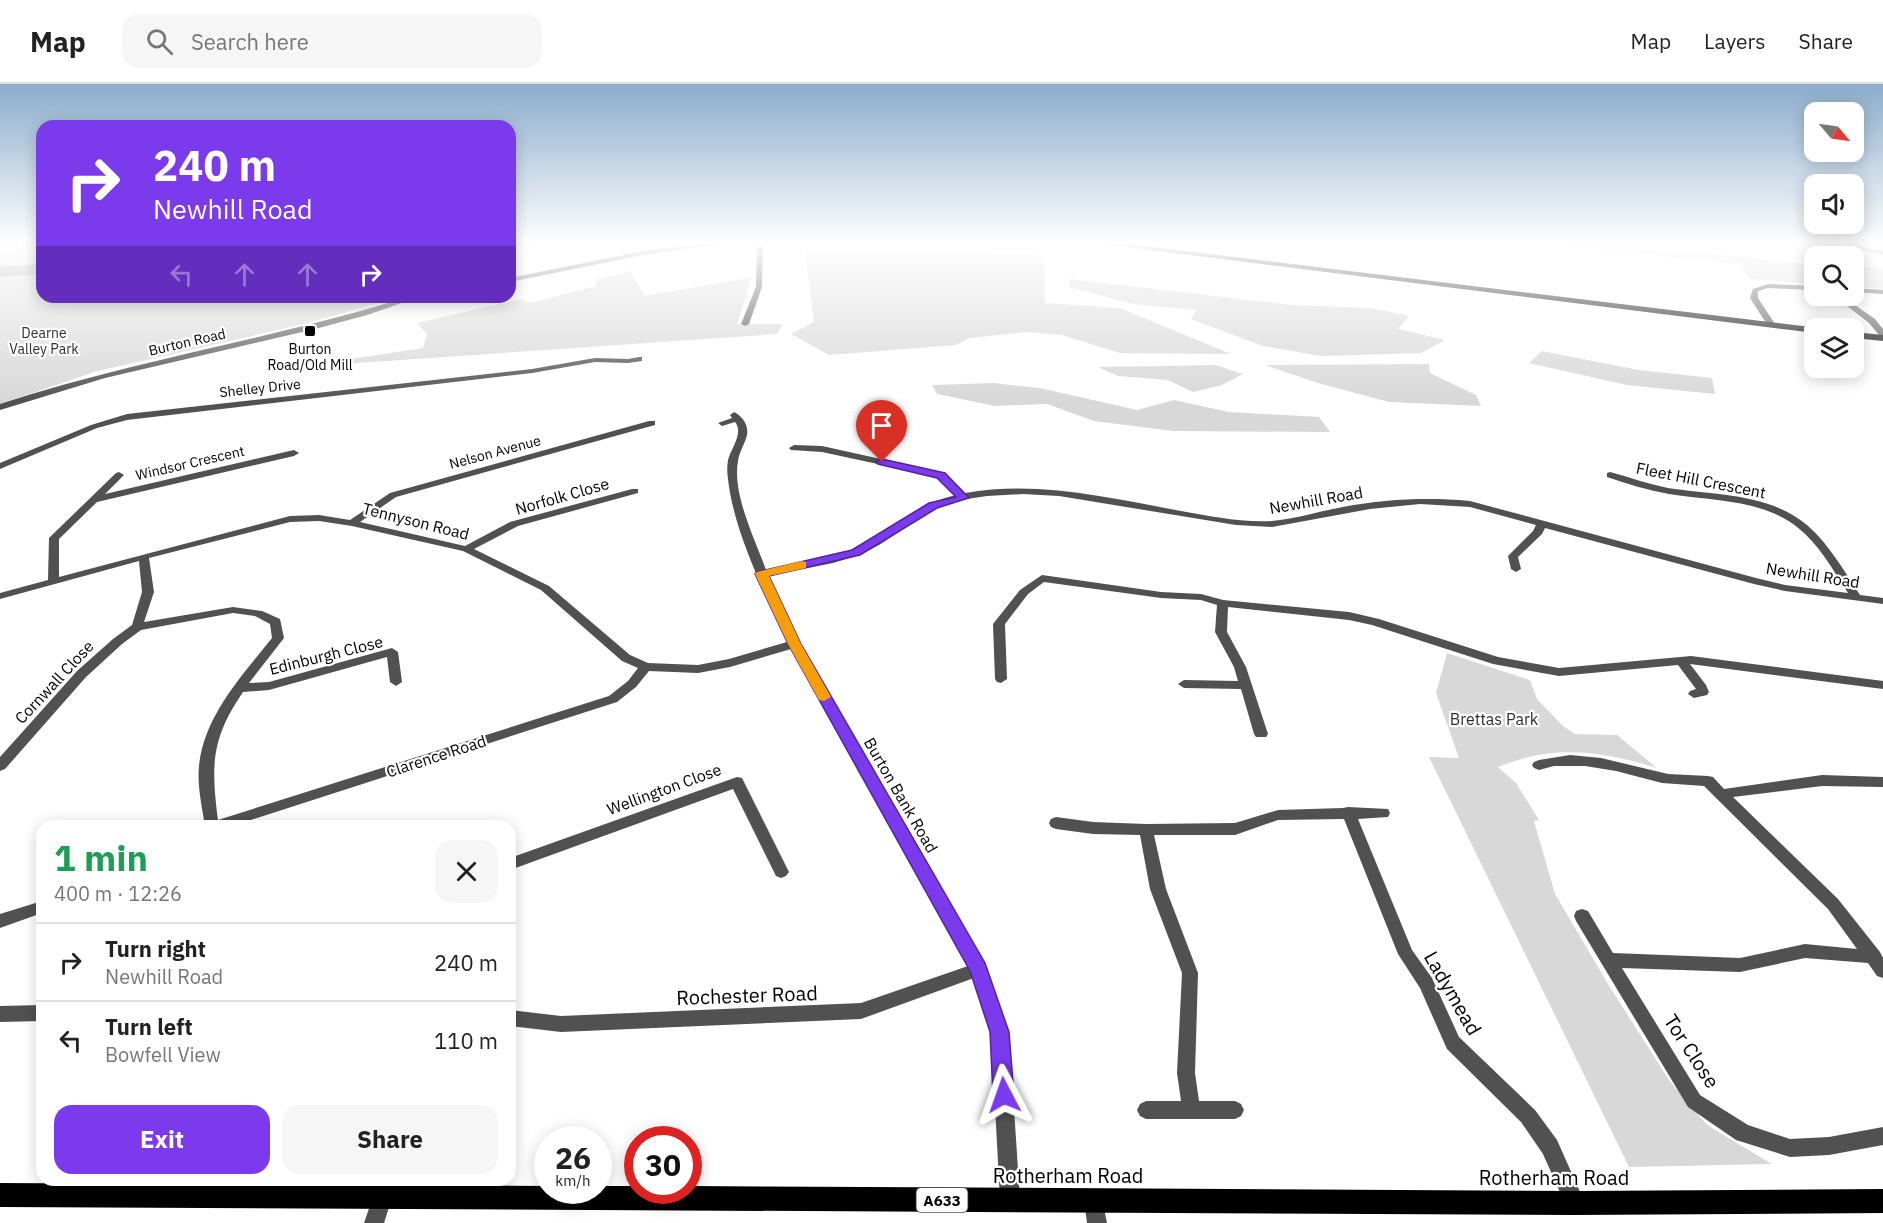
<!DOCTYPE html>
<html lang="en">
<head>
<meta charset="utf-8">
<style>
  body { margin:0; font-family:"IBM Plex Sans",sans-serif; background:#f6f6f6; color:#222; height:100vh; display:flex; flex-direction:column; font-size:22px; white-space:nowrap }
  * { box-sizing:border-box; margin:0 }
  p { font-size:20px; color:#767676 }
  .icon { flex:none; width:33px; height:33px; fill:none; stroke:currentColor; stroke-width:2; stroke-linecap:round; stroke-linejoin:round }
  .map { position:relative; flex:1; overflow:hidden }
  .drawer { position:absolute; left:36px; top:736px; width:480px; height:366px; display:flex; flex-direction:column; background:#fff; border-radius:18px; box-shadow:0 3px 15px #0003 }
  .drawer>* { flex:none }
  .top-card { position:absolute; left:36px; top:36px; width:480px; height:183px; border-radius:18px; box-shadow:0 3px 15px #0003; background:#7c3aed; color:#fff; overflow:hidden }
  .needle { width:39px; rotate:119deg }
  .buttons { position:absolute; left:1804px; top:18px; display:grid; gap:12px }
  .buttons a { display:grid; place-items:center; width:60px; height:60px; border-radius:12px; background:#fff; box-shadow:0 3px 15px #0003; font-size:30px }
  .speed { position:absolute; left:534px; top:1042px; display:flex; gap:12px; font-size:30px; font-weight:700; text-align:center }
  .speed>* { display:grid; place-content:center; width:78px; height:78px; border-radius:50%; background:#fff; box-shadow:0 3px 15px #0003; line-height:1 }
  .speed small { font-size:15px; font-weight:400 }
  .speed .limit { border:9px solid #d22; background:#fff; color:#111 }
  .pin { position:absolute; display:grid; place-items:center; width:51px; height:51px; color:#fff; margin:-62px -26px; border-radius:50% 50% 50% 0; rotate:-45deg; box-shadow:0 0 6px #0007 }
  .pin .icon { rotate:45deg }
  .me { position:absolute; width:66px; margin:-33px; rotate:356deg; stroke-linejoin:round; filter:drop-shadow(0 0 4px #0008) }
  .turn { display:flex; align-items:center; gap:21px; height:126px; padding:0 18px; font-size:27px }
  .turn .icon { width:78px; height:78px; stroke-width:2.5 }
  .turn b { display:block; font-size:42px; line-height:51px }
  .lanes { display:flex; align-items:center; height:57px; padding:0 18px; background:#0003; justify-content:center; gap:30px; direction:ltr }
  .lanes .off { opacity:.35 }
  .round { display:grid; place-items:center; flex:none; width:63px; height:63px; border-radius:18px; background:#f6f6f6 }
  .head { display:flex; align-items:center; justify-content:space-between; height:102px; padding:0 18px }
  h1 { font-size:36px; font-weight:800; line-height:45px; color:#1e9e55 }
  .primary-button { display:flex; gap:12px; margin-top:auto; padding:12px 18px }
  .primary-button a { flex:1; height:69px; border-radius:18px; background:#7c3aed; color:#fff; font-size:24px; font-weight:800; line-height:69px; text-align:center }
  .primary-button a+a { background:#f6f6f6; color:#222 }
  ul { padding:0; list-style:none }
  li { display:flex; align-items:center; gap:18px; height:78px; padding:0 18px; border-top:2px solid #e0e0e0 }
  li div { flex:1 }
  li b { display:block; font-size:22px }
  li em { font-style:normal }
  header { display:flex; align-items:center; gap:36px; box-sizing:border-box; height:84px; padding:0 30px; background:#fff; border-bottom:2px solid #e0e0e0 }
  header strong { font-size:28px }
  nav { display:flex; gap:33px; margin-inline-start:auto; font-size:21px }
  .search { width:420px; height:54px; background:#f6f6f6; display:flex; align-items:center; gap:15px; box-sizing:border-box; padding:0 21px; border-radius:18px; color:#767676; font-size:22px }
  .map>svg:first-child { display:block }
  .green { fill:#d8d8d8 }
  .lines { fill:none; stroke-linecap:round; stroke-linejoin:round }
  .river { fill:#9f9f9f; fill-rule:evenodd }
  .minor { fill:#515151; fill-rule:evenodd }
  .tertiary { fill:#515151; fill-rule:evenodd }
  .primary { fill:#000; fill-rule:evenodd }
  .route { fill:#7c3aed; stroke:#51269a; stroke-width:1.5 }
  .slow { fill:#f59e0b }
  .poi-dot { fill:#000; stroke:#fff; stroke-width:2 }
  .labels { text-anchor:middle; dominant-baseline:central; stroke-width:4.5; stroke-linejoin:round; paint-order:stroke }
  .far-park-label { font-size:14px; fill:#2f2f2f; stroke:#fff }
  .far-street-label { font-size:14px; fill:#000; stroke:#fff }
  .far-poi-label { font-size:14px; fill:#000; stroke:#fff }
  .shield { fill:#fff; stroke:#4c4c4c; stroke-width:1.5 }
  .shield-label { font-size:15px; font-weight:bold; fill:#000 }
  .street-label { font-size:16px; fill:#000; stroke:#fff }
  .park-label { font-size:16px; fill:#2f2f2f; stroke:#fff }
  .near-street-label { font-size:20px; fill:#000; stroke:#fff }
</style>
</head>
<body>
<header>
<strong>Map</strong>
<div class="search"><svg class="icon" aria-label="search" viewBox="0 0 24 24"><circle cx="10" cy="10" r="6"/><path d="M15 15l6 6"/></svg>Search here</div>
<nav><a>Map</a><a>Layers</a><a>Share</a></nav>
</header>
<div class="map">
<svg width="1883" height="1139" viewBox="0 0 1883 1139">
  <rect width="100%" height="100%" fill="#fff"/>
  <path class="green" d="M 0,157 L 42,157 L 42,213 L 399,213 L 308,239 L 94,288 L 0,320 Z
    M 1517,157 L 1596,157 L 1815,181 L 1815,200 L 1749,195 L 1738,180 Z
    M 805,164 L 1044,171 L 1045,219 L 1120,224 L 1231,270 L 1120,269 L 1062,251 L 1027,248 L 970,254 L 956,261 L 829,271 L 791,250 L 814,238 Z
    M 1854,183 L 1883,184 L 1883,205 L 1854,203 Z
    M 631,187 L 644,212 L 752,193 L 737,240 L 783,240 L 777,250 L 342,280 L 344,276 L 423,264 L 427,250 L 417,239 L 521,215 L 530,219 L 596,202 L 595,196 Z
    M 1070,195 L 1292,221 L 1371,224 L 1409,232 L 1398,245 L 1445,256 L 1421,269 L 1322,272 L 1263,262 L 1191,235 L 1196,226 L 1133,220 L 1069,203 Z
    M 1542,267 L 1639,286 L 1712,294 L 1715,310 L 1627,301 L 1529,279 Z
    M 1429,280 L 1430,289 L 1476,311 L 1481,322 L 1389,318 L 1318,299 L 1265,281 Z
    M 1216,281 L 1243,290 L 1222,301 L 1193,308 L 1168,296 L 1118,292 L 1098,283 Z
    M 993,299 L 1040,304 L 1137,326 L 1174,316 L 1229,328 L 1319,333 L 1330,348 L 1173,347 L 1094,337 L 1047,320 L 995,322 L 937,310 L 932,301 Z
    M 1447,569 L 1530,596 L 1537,615 L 1563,642 L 1575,650 L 1617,651 L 1657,684 C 1600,667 1554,660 1498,683 L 1516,699 L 1539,736 L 1534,737 L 1555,810 L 1608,900 L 1669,996 L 1707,1041 L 1772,1080 L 1629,1083 L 1429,673 L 1459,674 L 1436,609 Z"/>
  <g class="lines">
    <path class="river" d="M 42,180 L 42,190 L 0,193 L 0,183 Z"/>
    <path class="minor" d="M 723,157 L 743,157 L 643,171 L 510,198 L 510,194 L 643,167 Z
      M 757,157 L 763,157 L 762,203 L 749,240 L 745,242 L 741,240 L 756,203 Z
      M 1834,212 L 1842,212 L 1875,235 L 1883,245 L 1883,251 L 1879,251 L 1869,239 Z
      M 639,273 L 642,273 L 642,277 L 628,279 L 595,278 L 532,289 L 127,336 L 97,344 L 0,385 L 0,379 L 91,341 L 127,330 L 532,285 L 595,274 L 628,275 Z
      M 734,328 C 742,332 749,341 747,351 C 745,360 739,368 738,377 C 732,410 755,455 766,486 C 797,479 832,477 861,462 C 897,444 913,421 956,411 L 938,393 L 822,368 L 791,366 L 789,364 L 794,361 L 822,362 L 944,389 L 965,409 C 1038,396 1110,414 1181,427 C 1210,432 1242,439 1272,437 C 1295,435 1320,427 1343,423 C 1386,415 1427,413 1470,417 L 1756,494 L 1785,501 L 1848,509 C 1833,486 1819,460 1797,443 C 1761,415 1713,417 1669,410 C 1648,406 1627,400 1607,393 L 1607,389 L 1610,388 C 1629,393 1648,400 1668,404 C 1714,411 1769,409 1807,441 C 1829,460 1844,487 1860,511 L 1883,514 L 1883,520 L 1785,507 L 1754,500 L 1545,444 L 1542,450 L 1518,473 L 1521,485 L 1516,488 L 1511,485 L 1508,472 L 1533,447 L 1536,441 L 1470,423 L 1420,420 L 1370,425 L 1272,443 L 1236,441 L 1059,412 L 1023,410 L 987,412 L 960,416 L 937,423 L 879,461 L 859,471 L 833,479 L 768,492 L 800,560 L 987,885 L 1009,948 L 1020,1116 L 1017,1123 L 1010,1126 L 1003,1123 L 1000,1116 L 991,948 L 974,894 L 861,935 L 561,948 L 510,942 L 510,926 L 561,932 L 861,919 L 968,882 L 791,565 L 730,583 L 698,589 L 649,587 L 636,603 L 617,618 L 232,742 L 205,742 C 202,723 197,702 199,682 C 204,632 242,592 272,554 L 270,540 L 255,532 L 233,529 L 141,546 L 122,560 L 86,593 L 5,685 L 0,687 L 0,673 L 77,587 L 113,555 L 132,541 L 142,508 L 139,477 L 0,515 L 0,509 L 48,496 L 49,454 L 116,389 L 119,388 L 124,391 L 105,410 L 294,366 L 299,369 L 294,372 L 97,418 L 59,455 L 59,493 L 290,432 L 319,431 L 350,436 L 390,409 L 649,337 L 655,337 L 655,341 L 396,413 L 360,438 L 465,462 L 510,438 L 632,405 L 638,405 L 638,409 L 518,442 L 474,465 L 549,502 L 630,571 L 648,579 L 698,581 L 729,575 L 787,558 C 765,509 734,449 728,395 C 727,389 727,382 728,376 C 731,364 744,349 735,338 L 722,342 L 718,339 L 732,334 L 730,331 ZM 319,437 L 352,442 L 463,467 L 541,506 L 622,577 L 638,584 L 628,597 L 609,612 L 218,736 C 211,681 211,655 243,608 L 269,606 L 387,573 L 390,598 L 396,602 L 402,598 L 398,568 L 392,564 L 269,598 L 249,599 L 284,554 L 280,535 L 262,527 L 233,523 L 144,538 L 154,508 L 149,474 L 290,438 Z
      M 1042,491 L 1161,508 L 1201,510 L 1223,516 L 1349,528 L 1379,535 L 1498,573 L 1559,584 L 1691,572 L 1883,597 L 1883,605 L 1690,580 L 1706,601 L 1709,608 L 1707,611 L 1694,614 L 1688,610 L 1690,607 L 1696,605 L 1678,581 L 1559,592 L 1493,580 L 1372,541 L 1349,536 L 1228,523 L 1227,548 L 1246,583 L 1268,650 L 1266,653 L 1256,653 L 1254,650 L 1241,605 L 1184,604 L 1178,600 L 1184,596 L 1238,597 L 1234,583 L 1215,548 L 1217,521 L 1201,516 L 1161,514 L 1044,498 L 1028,510 L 1005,540 L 1007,595 L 1001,599 L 997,598 L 995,595 L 993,540 L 1020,506 Z
      M 1570,671 L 1601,674 L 1668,690 L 1708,692 L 1713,693 L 1724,705 L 1822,691 L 1883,693 L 1883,703 L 1822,702 L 1733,713 L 1838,815 L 1880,868 L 1883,874 L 1883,894 L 1877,892 L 1868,879 L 1805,874 L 1740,888 L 1622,884 L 1700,1011 L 1748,1041 L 1790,1055 L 1829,1053 L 1883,1043 L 1883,1061 L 1829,1071 L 1790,1073 L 1736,1056 L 1688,1023 L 1576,837 L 1574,832 L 1576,827 L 1582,825 L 1588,827 L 1613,869 L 1740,874 L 1805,860 L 1857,865 L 1828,825 L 1704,702 L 1662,699 L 1616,687 L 1585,682 L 1554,682 L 1539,686 L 1534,684 L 1532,681 L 1534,678 L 1539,676 Z
      M 737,693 L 742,694 L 789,788 L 786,792 L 781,794 L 776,792 L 733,705 L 510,786 L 510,774 Z
      M 1348,723 L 1388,725 L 1390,729 L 1388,733 L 1358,735 L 1412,866 L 1432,894 L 1459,953 L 1535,1026 L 1557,1056 L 1585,1119 L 1582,1126 L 1575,1129 L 1568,1126 L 1543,1070 L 1521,1038 L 1447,965 L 1420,904 L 1398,870 L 1344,735 L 1278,736 L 1235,751 L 1154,751 L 1166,805 L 1198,889 L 1195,989 L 1199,1017 L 1235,1017 L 1241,1020 L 1244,1026 L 1241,1032 L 1235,1035 L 1146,1035 L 1140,1032 L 1137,1026 L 1140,1020 L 1146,1017 L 1181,1017 L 1177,989 L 1182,889 L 1150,805 L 1140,751 L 1093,750 L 1056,745 L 1051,743 L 1049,739 L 1051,735 L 1056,733 L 1093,738 L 1146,740 L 1235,739 L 1278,726 L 1343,724 Z
      M 42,817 L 42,829 L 0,844 L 0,830 Z
      M 42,921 L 42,937 L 0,938 L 0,922 Z
      M 382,1104 L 389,1107 L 392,1114 L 384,1139 L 364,1139 L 375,1107 Z
      M 1094,1107 L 1101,1110 L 1107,1139 L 1087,1139 L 1084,1117 L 1087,1110 Z"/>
    <path class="tertiary" d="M 1831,157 L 1842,157 L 1883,167 L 1883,171 Z
      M 1768,200 L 1815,202 L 1815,206 L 1768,204 L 1758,207 L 1758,214 L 1775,240 L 1771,242 L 1768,242 L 1750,214 L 1753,205 Z
      M 1854,204 L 1883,206 L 1883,210 L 1854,208 Z
      M 408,213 L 419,213 L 367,231 L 315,245 L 105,294 L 0,326 L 0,320 C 134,276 273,255 408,213 Z"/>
    <path class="primary" d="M 1078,157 L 1103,157 L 1819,244 L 1815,244 L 1815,249 Z
      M 1854,248 L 1883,251 L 1883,257 L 1854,254 Z
      M 0,1099 L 548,1102 L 548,1107 L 598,1107 L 598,1102 L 638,1102 L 638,1107 L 688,1107 L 688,1102 L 1575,1107 L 1883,1105 L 1883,1129 L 1575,1131 L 0,1123 Z"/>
  </g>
  <linearGradient id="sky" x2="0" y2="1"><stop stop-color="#8baccb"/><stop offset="0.5" stop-color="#fff"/><stop offset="1" stop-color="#fff" stop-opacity="0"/></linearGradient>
  <rect width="1883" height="317" fill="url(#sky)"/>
  <path class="route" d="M 882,375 L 945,389 L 969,414 L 937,424 L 860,471 L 769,492 L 801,560 L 985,879 L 1009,948 L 1014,1011 L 1011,1018 L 1004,1021 L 996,1018 L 993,1011 L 990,948 L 970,887 L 788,560 L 755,490 L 757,488 L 852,466 L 929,419 L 956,413 L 937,394 L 878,380 L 876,378 Z"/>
  <path class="slow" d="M 801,477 L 806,478 L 806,484 L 769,492 L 801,560 L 831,613 L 824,617 L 819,616 L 788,560 L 755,490 L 757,488 Z"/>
  <rect class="poi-dot" x="304" y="241" width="12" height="12" rx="3"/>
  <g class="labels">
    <g class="far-park-label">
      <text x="44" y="249">Dearne<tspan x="44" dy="16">Valley Park</tspan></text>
    </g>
    <g class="far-street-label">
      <text transform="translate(187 258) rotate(-13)">Burton Road</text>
      <text transform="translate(260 304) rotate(-6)">Shelley Drive</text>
      <text transform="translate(495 368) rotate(-15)">Nelson Avenue</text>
      <text transform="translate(190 379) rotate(-13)">Windsor Crescent</text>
    </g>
    <g class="far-poi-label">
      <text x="310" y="265">Burton<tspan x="310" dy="16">Road/Old Mill</tspan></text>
    </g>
    <rect class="shield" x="916.5" y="1104" width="51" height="24" rx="4.5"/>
    <g class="shield-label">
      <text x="942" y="1116">A633</text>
    </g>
    <g class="street-label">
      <text transform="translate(1701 396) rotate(11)">Fleet Hill Crescent</text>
      <text transform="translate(562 412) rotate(-16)">Norfolk Close</text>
      <text transform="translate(1316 416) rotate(-10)">Newhill Road</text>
      <text transform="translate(416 437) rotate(14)">Tennyson Road</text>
      <text transform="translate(1813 491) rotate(9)">Newhill Road</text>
      <text transform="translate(326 571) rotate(-14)">Edinburgh Close</text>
      <text transform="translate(54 598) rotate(-47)">Cornwall Close</text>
      <text transform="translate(436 672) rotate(-18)">Clarence Road</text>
      <text transform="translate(664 705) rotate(-20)">Wellington Close</text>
      <text transform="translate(901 711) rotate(60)">Burton Bank Road</text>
    </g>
    <g class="park-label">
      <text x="1494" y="635">Brettas Park</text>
    </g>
    <g class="near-street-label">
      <text transform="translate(1453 909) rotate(60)">Ladymead</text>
      <text transform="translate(747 911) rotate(-2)">Rochester Road</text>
      <text transform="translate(1692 967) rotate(57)">Tor Close</text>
      <text x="1068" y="1091">Rotherham Road</text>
      <text x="1554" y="1093">Rotherham Road</text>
    </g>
  </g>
</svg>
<div class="buttons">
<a><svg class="needle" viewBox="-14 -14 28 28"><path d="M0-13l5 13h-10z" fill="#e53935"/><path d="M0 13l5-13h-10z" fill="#767676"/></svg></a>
<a><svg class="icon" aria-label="sound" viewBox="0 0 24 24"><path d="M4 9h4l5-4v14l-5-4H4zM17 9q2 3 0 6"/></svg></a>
<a><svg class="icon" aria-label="search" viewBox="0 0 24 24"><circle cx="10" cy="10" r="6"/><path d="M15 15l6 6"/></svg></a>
<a><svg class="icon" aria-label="layers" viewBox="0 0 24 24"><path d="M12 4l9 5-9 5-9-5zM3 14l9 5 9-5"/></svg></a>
</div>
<div class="speed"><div>26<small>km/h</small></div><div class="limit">30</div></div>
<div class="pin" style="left:882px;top:378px;background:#d93025"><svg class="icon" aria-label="arrive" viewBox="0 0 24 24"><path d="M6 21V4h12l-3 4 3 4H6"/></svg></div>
<svg class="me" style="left:1004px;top:1011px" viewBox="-20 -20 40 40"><path d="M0-17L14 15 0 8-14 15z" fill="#7c3aed" stroke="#fff" stroke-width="4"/></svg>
<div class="top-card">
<div class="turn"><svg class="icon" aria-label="right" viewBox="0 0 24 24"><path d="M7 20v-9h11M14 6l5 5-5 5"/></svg><div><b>240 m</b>Newhill Road</div></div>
<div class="lanes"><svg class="icon off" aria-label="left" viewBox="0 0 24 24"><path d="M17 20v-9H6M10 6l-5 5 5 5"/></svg><svg class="icon off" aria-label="ahead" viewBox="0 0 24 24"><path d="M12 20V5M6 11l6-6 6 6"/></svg><svg class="icon off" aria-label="ahead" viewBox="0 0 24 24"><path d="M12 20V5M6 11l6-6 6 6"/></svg><svg class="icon" aria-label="right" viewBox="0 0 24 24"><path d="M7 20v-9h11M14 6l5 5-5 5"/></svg></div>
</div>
<section class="drawer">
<div class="head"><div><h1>1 min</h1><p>400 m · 12:26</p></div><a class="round"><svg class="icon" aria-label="close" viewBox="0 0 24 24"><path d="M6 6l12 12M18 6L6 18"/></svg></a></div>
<ul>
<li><svg class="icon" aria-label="right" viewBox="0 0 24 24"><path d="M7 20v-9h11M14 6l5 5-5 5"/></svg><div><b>Turn right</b><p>Newhill Road</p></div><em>240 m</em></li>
<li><svg class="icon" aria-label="left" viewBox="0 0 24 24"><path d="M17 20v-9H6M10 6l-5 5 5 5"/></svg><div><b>Turn left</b><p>Bowfell View</p></div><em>110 m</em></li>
</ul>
<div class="primary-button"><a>Exit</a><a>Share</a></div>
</section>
</div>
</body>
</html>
